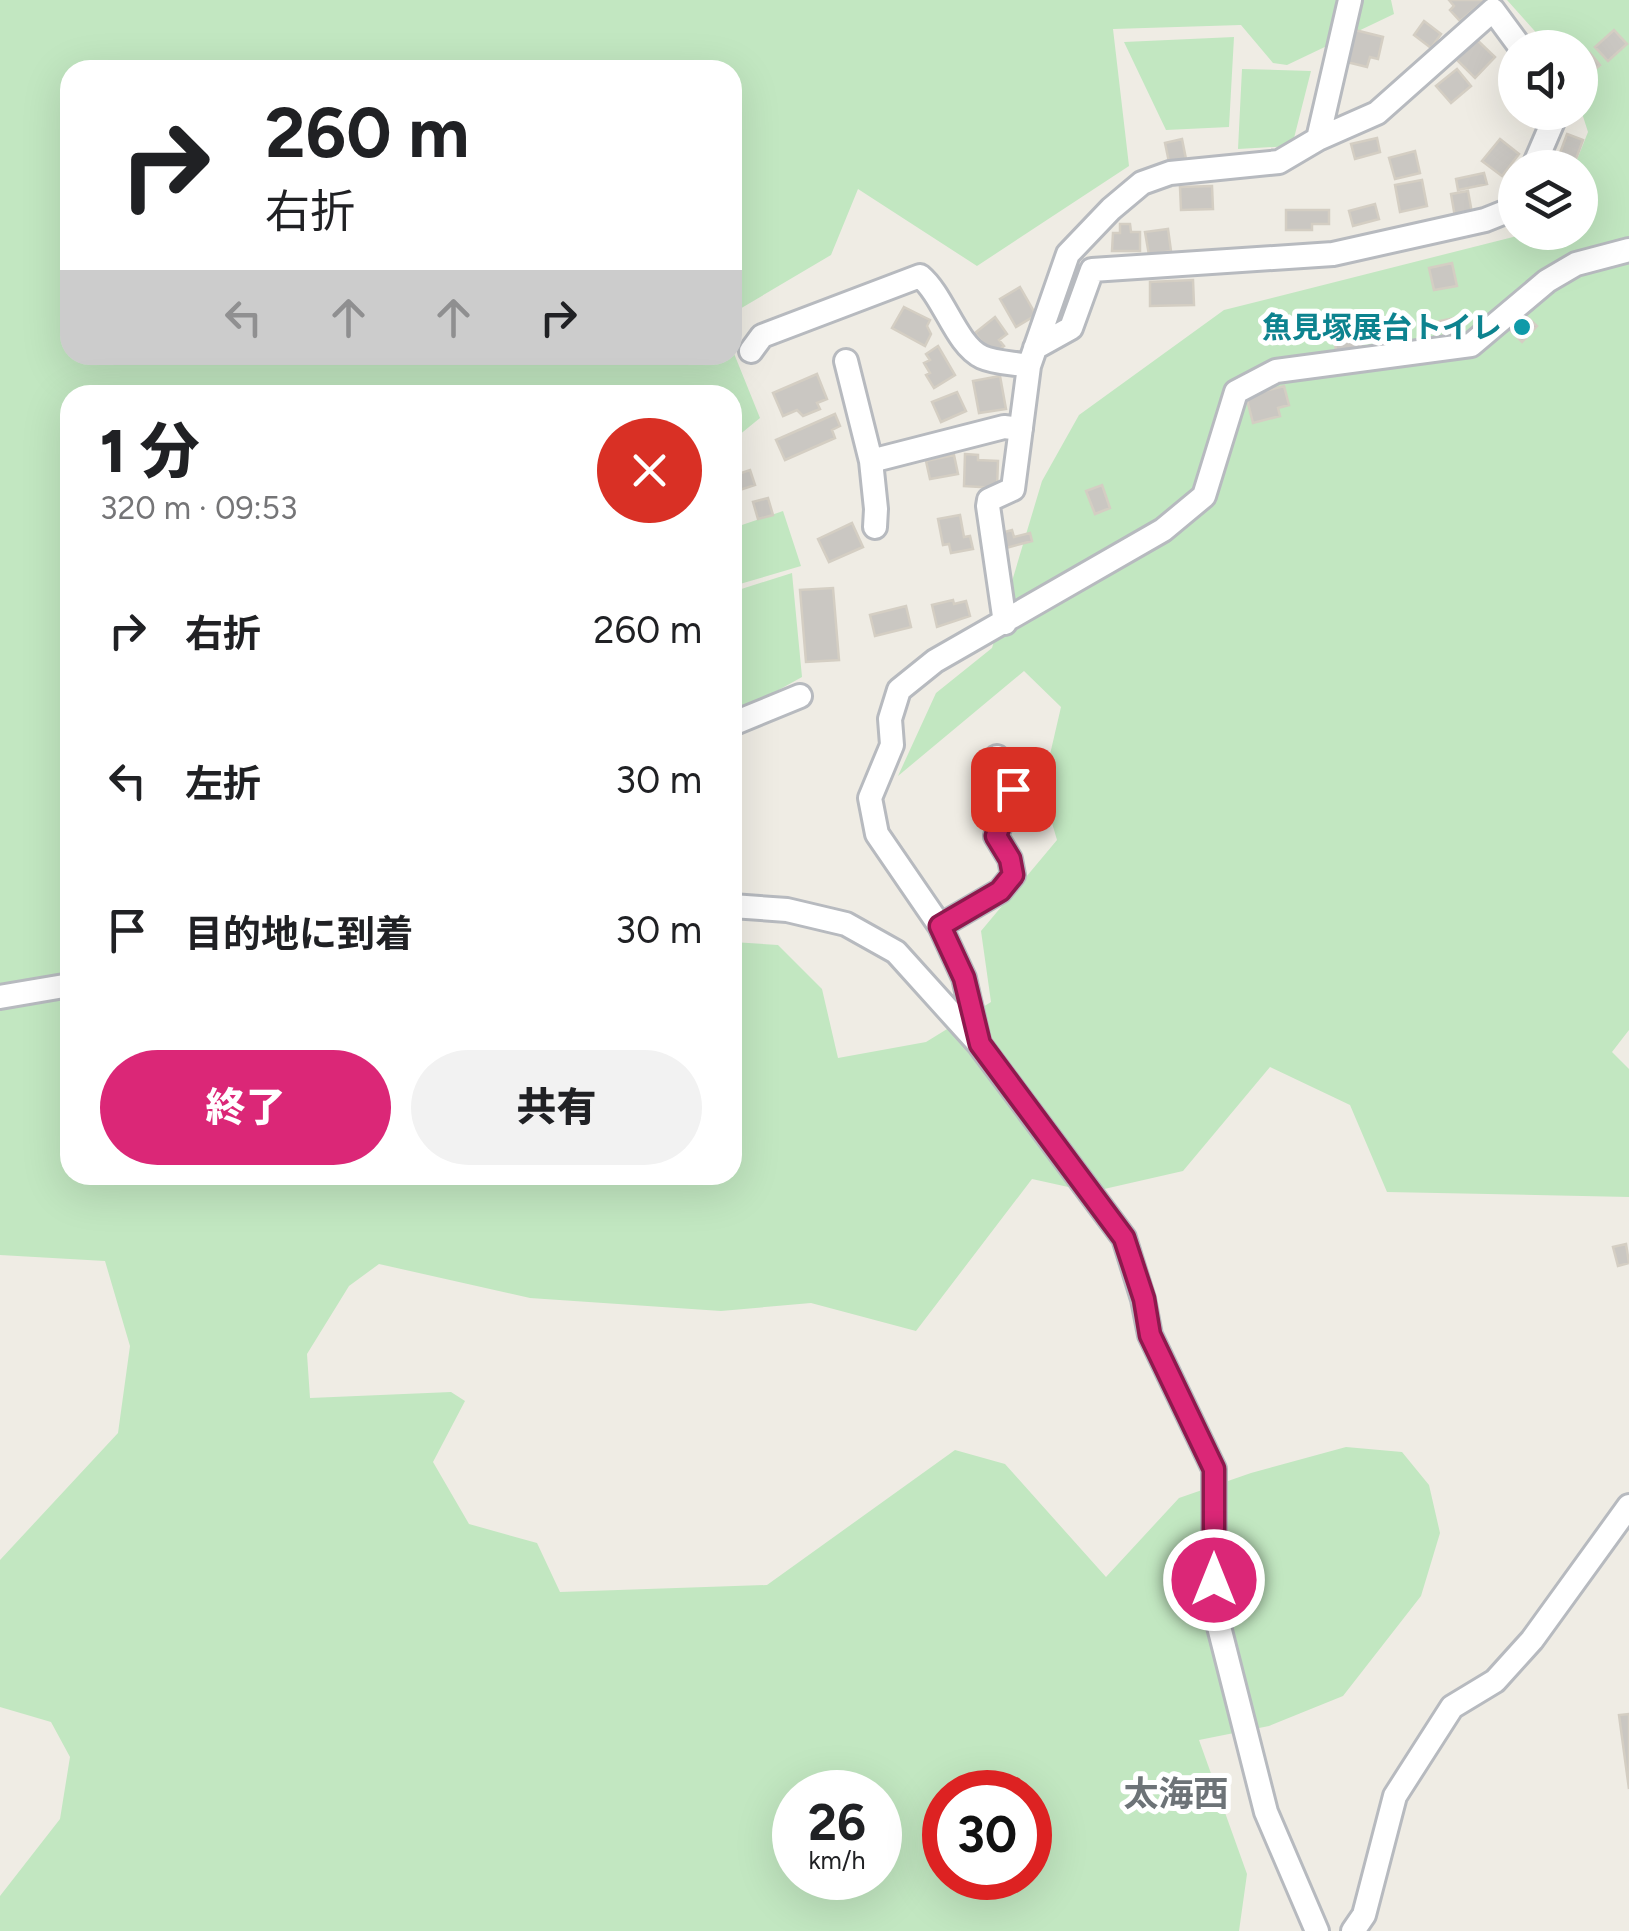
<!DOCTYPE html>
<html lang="ja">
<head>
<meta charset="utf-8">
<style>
  body { margin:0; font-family:Figtree,"Noto Sans JP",sans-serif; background:#f2f2f2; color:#202124; height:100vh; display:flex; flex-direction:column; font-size:38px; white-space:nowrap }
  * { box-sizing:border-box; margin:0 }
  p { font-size:32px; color:#757577 }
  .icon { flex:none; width:55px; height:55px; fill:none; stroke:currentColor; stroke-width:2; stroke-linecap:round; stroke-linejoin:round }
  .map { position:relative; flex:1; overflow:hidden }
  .panel { position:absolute; left:60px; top:385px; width:682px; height:800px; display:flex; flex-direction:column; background:#fff; border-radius:30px; box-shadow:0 10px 40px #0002 }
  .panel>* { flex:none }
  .guide { position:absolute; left:60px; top:60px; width:682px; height:305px; border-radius:30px; box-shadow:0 10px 40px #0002; background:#fff; color:#202124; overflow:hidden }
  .tools { position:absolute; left:1498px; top:30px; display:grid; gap:20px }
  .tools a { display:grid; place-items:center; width:100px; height:100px; border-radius:50%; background:#fff; box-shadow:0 10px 40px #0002; font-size:50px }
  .speed { position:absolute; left:772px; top:1770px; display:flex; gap:20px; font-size:50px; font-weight:700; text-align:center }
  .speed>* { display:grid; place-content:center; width:130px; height:130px; border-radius:50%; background:#fff; box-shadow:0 10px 40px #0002; line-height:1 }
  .speed small { font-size:25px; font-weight:400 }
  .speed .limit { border:15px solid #d22; background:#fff; color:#111 }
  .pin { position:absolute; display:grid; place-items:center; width:85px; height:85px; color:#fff; margin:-42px; border-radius:20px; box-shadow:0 5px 15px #0006 }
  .me { position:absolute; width:110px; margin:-55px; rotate:0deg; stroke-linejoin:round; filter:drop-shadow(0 0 8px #0008) }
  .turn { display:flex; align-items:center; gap:35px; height:210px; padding:0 40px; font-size:45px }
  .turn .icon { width:130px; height:130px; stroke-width:2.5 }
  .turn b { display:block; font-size:70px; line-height:85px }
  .lanes { display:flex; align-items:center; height:95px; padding:0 40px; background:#0003; justify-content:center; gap:50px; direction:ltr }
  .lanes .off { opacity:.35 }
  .round { display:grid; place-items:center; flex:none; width:105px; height:105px; border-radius:52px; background:#f2f2f2 }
  .summary { display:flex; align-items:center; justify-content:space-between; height:170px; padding:0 40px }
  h1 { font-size:60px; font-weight:800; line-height:75px }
  .button { display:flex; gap:20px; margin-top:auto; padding:20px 40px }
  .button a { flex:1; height:115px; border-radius:60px; background:#db2777; color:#fff; font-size:40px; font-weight:800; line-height:115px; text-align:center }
  .button a+a { background:#f2f2f2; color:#202124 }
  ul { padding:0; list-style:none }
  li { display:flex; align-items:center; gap:30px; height:150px; padding:0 40px }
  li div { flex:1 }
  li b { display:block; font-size:38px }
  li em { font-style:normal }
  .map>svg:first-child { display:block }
  .green { fill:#c2e7c1; fill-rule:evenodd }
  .building { fill:#cac7c2; stroke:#d4cec3; stroke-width:2.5 }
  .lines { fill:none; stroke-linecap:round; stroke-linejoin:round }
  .minor-casing { stroke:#b7babf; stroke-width:28 }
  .minor { stroke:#fff; stroke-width:22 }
  .route-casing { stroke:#8e194d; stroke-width:25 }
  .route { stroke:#db2777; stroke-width:18 }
  .culture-dot { fill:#0f9aa8; stroke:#fff; stroke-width:4 }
  .labels { text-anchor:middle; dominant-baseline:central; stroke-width:10; stroke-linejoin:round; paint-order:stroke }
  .culture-label { font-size:30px; font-weight:bold; fill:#0d838f; stroke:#fff; text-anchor:end }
  .quarter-label { font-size:35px; font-weight:bold; fill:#6d7377; stroke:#fff }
</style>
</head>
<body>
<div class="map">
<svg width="1629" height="1931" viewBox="0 0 1629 1931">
  <rect width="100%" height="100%" fill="#efece4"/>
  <path class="green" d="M 0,0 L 1391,0 L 1394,14 L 1287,65 L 1273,63 L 1241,25 L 1113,29 L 1129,166 L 977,266 L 858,189 L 831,255 L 733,313 L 732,70 L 70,70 L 70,355 L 732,355 L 733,351 L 760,418 L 733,440 L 732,395 L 70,395 L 70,1175 L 732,1175 L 733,942 L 778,945 L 822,989 L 838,1058 L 926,1042 L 991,1002 L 981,931 L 1057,840 L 1042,789 L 1061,707 L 1024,671 L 898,776 L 936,693 L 992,648 L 1042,481 L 1079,415 L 1224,310 L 1529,233 L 1580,232 L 1580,168 L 1574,167 L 1588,132 L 1580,107 L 1580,48 L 1549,47 L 1507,0 L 1629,0 L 1629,1030 L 1612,1052 L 1629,1069 L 1629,1197 L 1387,1192 L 1350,1105 L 1270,1067 L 1183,1171 L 1091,1192 L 1032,1179 L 916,1331 L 811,1303 L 721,1311 L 530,1298 L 379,1264 L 349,1286 L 307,1354 L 310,1398 L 451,1392 L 465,1401 L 433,1462 L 469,1524 L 537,1543 L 560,1592 L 767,1585 L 955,1450 L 1005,1464 L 1106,1577 L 1179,1498 L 1251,1473 L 1346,1447 L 1402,1452 L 1429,1485 L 1440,1533 L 1421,1596 L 1343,1696 L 1269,1726 L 1199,1740 L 1247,1874 L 1239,1931 L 0,1931 L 0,1896 L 60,1819 L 70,1757 L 51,1722 L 0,1707 L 0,1560 L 118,1433 L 130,1346 L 105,1261 L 0,1255 ZM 795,1792 L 880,1792 L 880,1878 L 795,1878 ZM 945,1792 L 1030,1792 L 1030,1878 L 945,1878 Z
    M 1234,37 L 1229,127 L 1166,130 L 1124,42 Z
    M 1242,69 L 1311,71 L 1292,146 L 1238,149 Z
    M 783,511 L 801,566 L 733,586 L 733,528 Z
    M 792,573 L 802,677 L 732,716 L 732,592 Z"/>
  <path class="building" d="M 1449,0 L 1485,0 L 1460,21 L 1450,10 L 1454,6 Z
    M 1424,21 L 1441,34 L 1431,48 L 1414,35 Z
    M 1355,30 L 1383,37 L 1378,59 L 1370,57 L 1367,67 L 1347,62 Z
    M 1614,30 L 1627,44 L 1608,61 L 1595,47 Z
    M 1476,39 L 1495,57 L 1475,78 L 1457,60 Z
    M 1590,53 L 1600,65 L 1581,81 L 1580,61 Z
    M 1457,69 L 1471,86 L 1451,103 L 1436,86 Z
    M 1567,134 L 1583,140 L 1576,159 L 1560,153 Z
    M 1377,138 L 1380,152 L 1355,159 L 1351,144 Z
    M 1182,139 L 1186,159 L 1169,162 L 1165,143 Z
    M 1500,139 L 1519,154 L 1502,176 L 1482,161 Z
    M 1415,151 L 1420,173 L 1395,179 L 1389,158 Z
    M 1484,173 L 1487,184 L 1458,190 L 1456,179 Z
    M 1422,180 L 1427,206 L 1400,212 L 1395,185 Z
    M 1212,186 L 1213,209 L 1181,210 L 1180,187 Z
    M 1468,191 L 1472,213 L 1455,217 L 1451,194 Z
    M 1375,204 L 1379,219 L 1353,226 L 1349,211 Z
    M 1286,210 L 1329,210 L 1329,224 L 1312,224 L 1312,230 L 1286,230 Z
    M 1120,224 L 1130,224 L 1131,232 L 1140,232 L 1140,251 L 1112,251 L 1113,233 L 1120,233 Z
    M 1168,229 L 1171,251 L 1149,255 L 1145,232 Z
    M 1452,263 L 1457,286 L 1434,290 L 1429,268 Z
    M 1193,280 L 1194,305 L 1150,306 L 1150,282 Z
    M 1020,287 L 1036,315 L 1016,327 L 1000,299 Z
    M 904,307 L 930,320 L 927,326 L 931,334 L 925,346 L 892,328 Z
    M 1523,313 L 1537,326 L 1522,342 L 1508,328 Z
    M 995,317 L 1007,334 L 999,340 L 1004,346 L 992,355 L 975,333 Z
    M 1455,318 L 1459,333 L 1444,336 L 1440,321 Z
    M 1361,337 L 1362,352 L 1336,354 L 1335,339 Z
    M 938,346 L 955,375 L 934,388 L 926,375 L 930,373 L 924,363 L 930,360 L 926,354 Z
    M 817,374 L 827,399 L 817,403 L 820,409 L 803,416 L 797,410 L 783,416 L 773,393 Z
    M 1000,376 L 1006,409 L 979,413 L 973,381 Z
    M 1284,386 L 1289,405 L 1278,408 L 1280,416 L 1253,423 L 1246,396 Z
    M 957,392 L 966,411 L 941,422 L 932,402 Z
    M 835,414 L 840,426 L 832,430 L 835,438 L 785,460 L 776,440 Z
    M 965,454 L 978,455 L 978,460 L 998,461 L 997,488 L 964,486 Z
    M 954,455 L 958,474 L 930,479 L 926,461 Z
    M 750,470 L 755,485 L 737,491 L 732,476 Z
    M 1102,485 L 1110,508 L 1095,514 L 1086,491 Z
    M 768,498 L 773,515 L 758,519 L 753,502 Z
    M 960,515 L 964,537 L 970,536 L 973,549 L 951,553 L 949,544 L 943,545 L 938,519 Z
    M 852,523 L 863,547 L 829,562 L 818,539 Z
    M 1012,530 L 1014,537 L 1030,533 L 1032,541 L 1006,548 L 997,534 Z
    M 833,588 L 839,660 L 806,662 L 800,590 Z
    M 953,600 L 954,604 L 966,601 L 970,616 L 937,627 L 932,605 Z
    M 906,606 L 911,627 L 875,636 L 870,615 Z
    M 1626,1244 L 1629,1263 L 1618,1266 L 1613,1247 Z
    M 1629,1714 L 1629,1789 L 1619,1715 Z"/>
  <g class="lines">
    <defs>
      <path id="minor" d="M 1318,139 L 1377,113 L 1493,10 L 1521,48
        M 1533,168 L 1557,112
        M 1035,348 L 1071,328 L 1092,270 L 1333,254 L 1485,220 L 1515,208
        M 751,351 L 762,336 L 920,276 C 944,296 956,345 982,357 C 995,363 1015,363 1029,366
        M 846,361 L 871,461 L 1004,427 L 1021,429
        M 871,461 L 876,509 L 875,527
        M 1005,623 L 988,506 L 989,500 L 1013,489 L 1029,366 L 1068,254 L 1111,209 L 1142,183 L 1170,173 L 1279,162 L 1318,139 L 1350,0
        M 732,724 L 800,696
        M 732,906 L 787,910 L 846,924 L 896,952 L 979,1044 L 1124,1238 L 1143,1299 L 1150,1335 L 1214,1469 L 1214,1607 L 1266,1812 L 1317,1931
        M 940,926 L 1000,891 L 1013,875 L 1010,859 L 996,836 C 1008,802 1021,789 997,757
        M 0,997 L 70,985
        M 979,1044 L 964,978 L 940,926 L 877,834 L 870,798 L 892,745 L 890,719 L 899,690 L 935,661 L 1163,530 L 1204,496 L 1236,392 L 1276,371 L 1471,345 L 1547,281 L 1576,264 L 1629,250
        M 1353,1931 L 1364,1915 L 1395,1796 L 1452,1707 L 1495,1681 L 1532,1640 L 1629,1506"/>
    </defs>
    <use href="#minor" class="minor-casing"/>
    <use href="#minor" class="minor"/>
  </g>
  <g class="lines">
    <defs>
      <path id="route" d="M 1013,789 L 996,836 L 1010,859 L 1013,875 L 1000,891 L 940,926 L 964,978 L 980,1044 L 1124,1238 L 1144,1299 L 1150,1335 L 1214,1469 L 1214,1580"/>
    </defs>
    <use href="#route" class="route-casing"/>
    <use href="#route" class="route"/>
  </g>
  <circle class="culture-dot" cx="1522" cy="327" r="10"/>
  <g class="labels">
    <g class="culture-label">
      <text x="1502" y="327">魚見塚展台トイレ</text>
    </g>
    <g class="quarter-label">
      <text x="1176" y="1794">太海西</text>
    </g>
  </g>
</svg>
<div class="tools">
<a><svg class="icon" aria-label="sound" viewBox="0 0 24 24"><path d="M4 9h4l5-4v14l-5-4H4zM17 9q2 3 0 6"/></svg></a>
<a><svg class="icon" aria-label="layers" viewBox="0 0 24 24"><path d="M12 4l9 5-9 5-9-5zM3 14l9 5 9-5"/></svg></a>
</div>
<div class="speed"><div>26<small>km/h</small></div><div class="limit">30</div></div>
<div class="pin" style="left:1013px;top:789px;background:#d93025"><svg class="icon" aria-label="arrive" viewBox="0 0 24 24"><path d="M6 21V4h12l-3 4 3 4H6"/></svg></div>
<svg class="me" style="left:1214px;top:1580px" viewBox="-20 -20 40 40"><circle r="17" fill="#db2777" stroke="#fff" stroke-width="3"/><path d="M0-11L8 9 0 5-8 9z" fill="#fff"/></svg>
<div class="guide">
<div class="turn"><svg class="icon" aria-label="right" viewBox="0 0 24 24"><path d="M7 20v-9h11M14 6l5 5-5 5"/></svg><div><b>260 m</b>右折</div></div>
<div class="lanes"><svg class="icon off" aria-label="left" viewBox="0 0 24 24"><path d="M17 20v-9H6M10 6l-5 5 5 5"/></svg><svg class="icon off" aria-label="ahead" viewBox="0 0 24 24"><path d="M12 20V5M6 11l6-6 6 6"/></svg><svg class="icon off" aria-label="ahead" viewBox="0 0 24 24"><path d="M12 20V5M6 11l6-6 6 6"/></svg><svg class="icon" aria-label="right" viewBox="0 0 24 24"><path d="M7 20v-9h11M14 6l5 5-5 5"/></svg></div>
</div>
<section class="panel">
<div class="summary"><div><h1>1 分</h1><p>320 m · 09:53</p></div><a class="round" style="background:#d93025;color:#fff"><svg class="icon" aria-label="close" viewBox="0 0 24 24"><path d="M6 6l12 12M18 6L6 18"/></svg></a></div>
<ul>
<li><svg class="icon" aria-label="right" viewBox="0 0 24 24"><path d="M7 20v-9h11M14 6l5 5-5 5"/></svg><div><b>右折</b></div><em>260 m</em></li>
<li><svg class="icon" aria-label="left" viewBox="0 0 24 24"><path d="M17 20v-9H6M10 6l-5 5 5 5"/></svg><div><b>左折</b></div><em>30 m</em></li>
<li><svg class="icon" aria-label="arrive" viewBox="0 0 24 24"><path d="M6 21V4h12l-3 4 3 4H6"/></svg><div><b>目的地に到着</b></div><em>30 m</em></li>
</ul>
<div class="button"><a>終了</a><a>共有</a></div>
</section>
</div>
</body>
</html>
